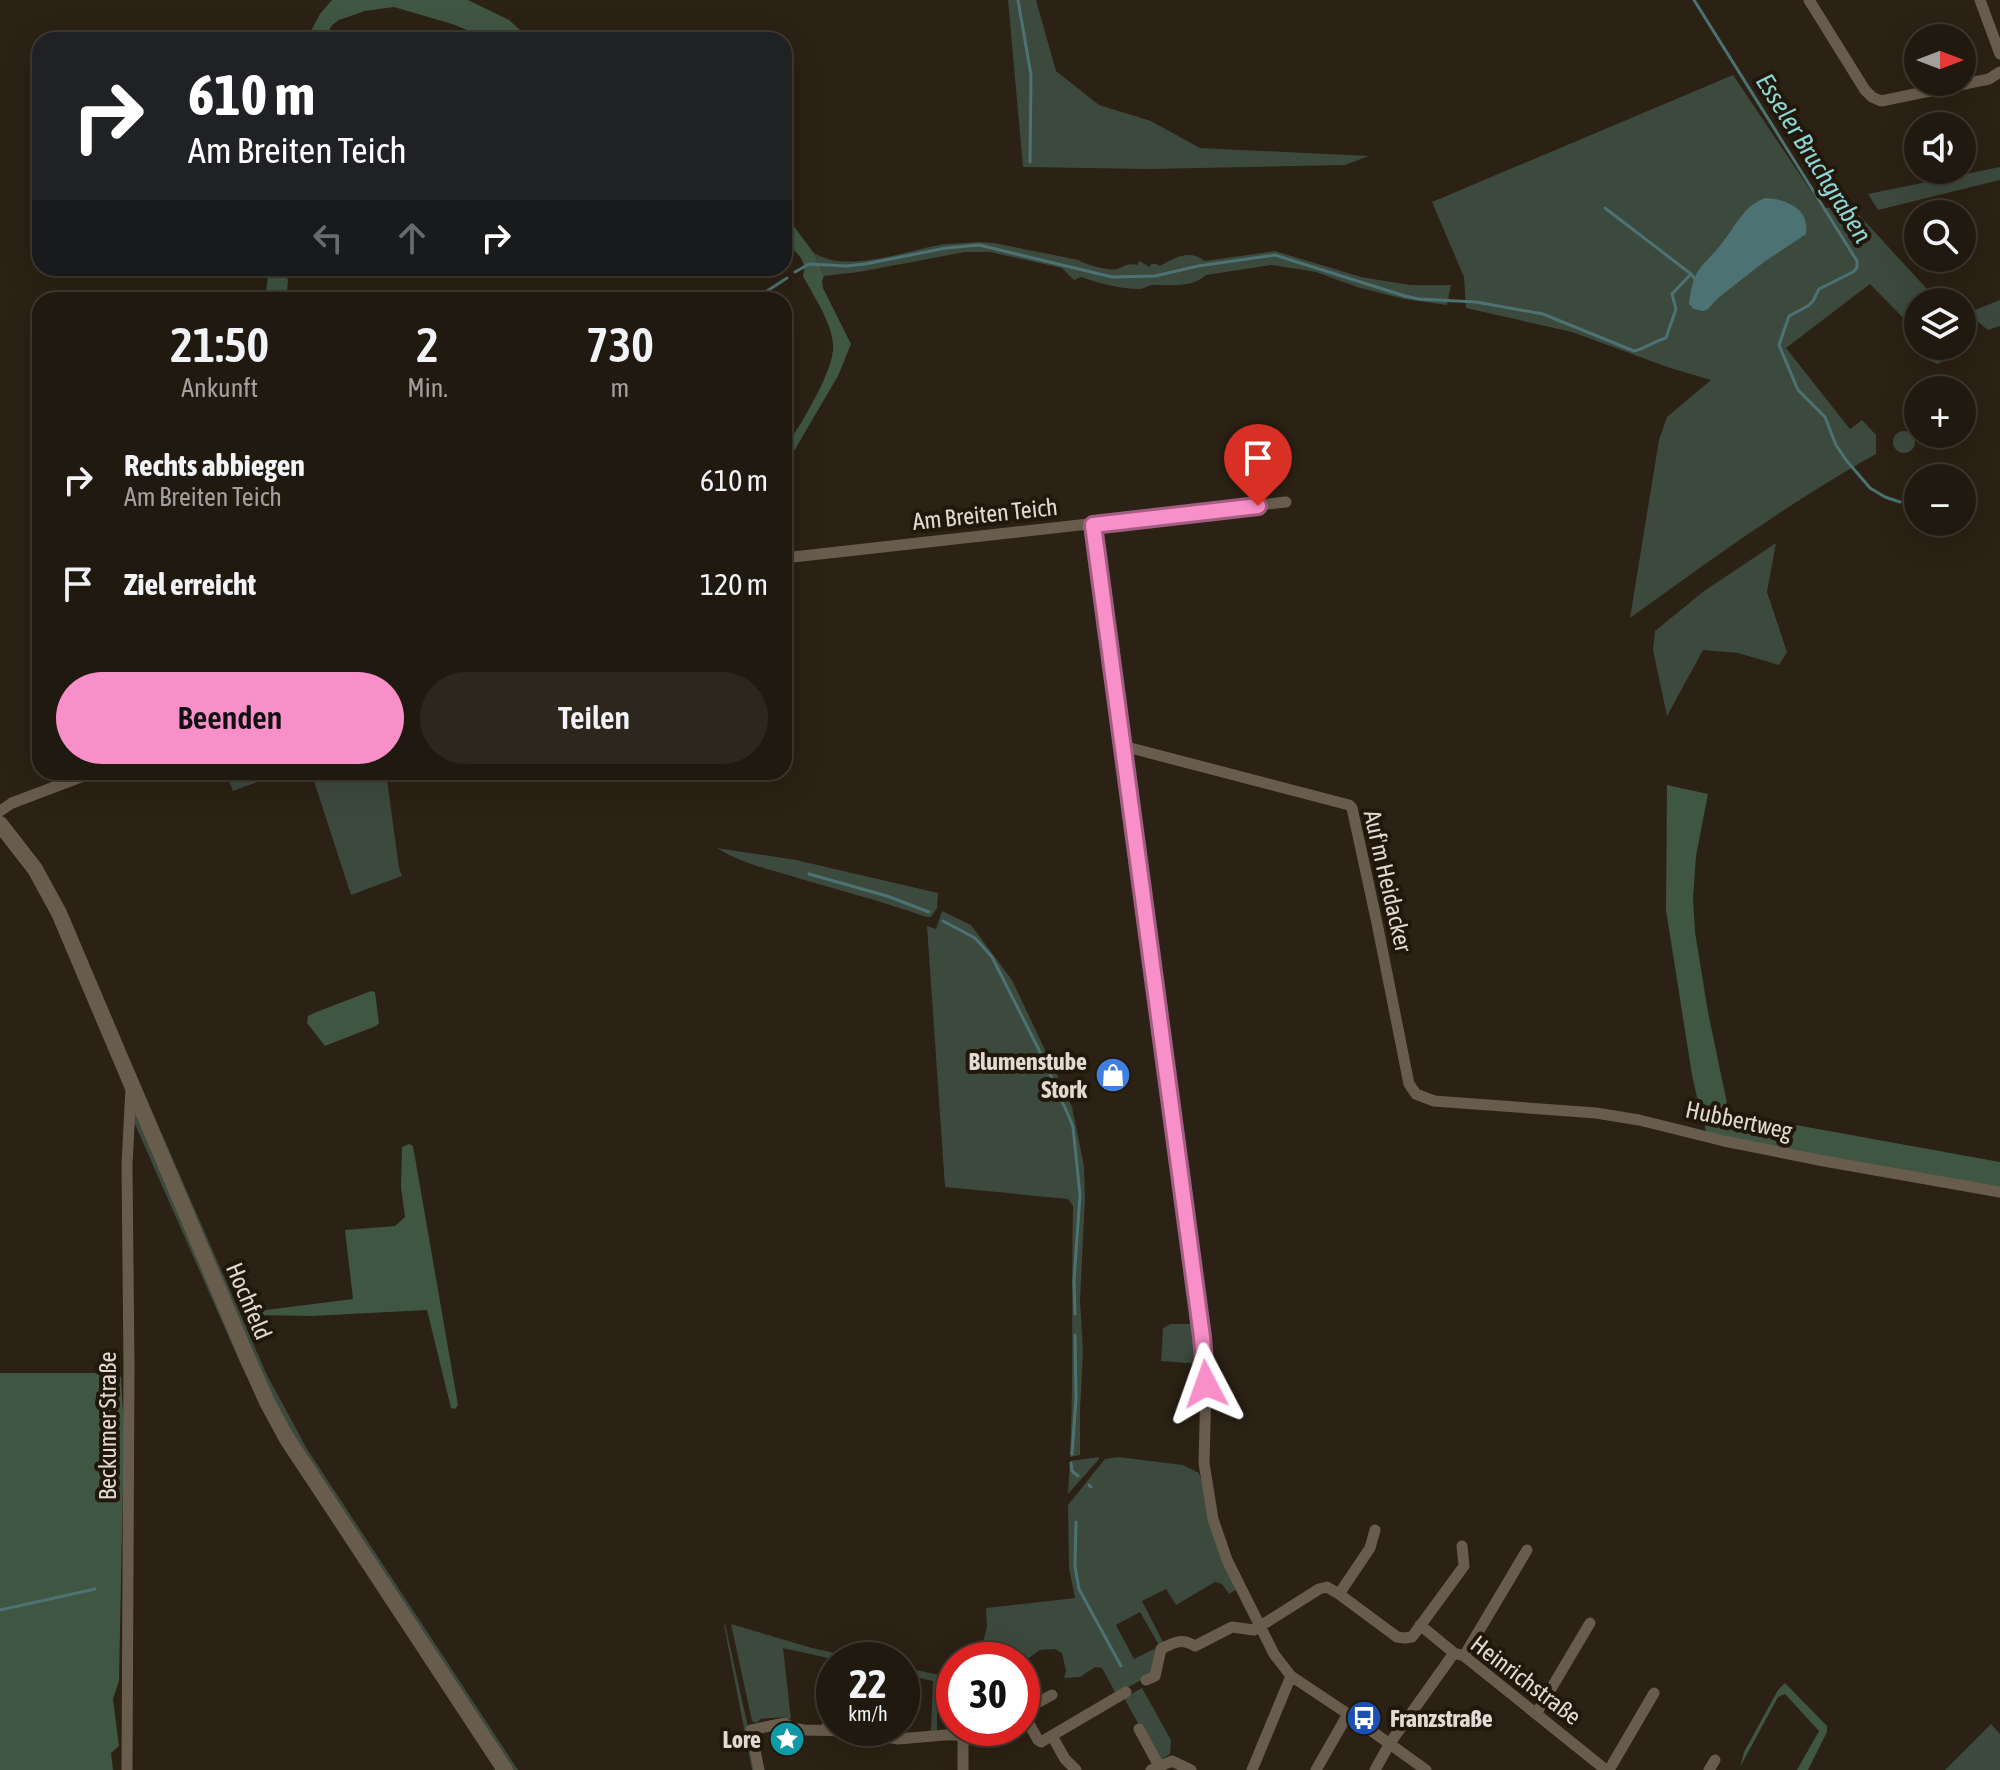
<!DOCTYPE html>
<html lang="de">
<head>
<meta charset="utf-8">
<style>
  body { margin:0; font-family:"Asap Condensed",sans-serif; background:#2d261d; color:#f1f3f6; height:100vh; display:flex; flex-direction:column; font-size:30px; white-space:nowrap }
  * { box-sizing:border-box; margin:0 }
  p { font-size:26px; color:#a2a09e }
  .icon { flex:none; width:44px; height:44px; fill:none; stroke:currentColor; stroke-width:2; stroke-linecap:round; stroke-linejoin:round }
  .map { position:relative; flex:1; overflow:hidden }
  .side { position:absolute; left:32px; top:292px; width:760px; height:488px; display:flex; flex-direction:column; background:#20190f; border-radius:24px; box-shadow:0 8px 32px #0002,0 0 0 2px #3d382f }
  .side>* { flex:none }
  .hud { position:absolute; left:32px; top:32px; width:760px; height:244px; border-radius:24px; box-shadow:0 8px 32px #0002,0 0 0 2px #3d382f; background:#202124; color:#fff; overflow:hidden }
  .needle { width:52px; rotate:90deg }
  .controls { position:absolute; left:1904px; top:24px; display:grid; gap:16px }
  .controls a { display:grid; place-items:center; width:72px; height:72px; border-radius:50%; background:#20190f; box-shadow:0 8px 32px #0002,0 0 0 2px #3d382f; font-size:40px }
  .speed { position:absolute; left:816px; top:1642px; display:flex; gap:16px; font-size:40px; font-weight:700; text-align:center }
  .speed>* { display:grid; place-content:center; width:104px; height:104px; border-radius:50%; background:#20190f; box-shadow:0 8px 32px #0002,0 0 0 2px #3d382f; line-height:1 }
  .speed small { font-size:20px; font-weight:400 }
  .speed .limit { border:12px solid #d22; background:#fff; color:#111 }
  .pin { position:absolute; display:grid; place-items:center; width:68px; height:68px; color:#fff; margin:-82px -34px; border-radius:50% 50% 50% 0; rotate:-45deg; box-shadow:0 0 8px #0007 }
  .pin .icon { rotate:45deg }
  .me { position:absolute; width:88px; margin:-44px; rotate:356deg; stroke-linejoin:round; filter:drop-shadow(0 0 6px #0008) }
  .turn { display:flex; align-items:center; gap:28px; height:168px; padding:0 24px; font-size:36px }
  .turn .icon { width:104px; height:104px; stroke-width:2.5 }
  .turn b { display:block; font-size:56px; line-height:68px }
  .lanes { display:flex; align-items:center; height:76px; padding:0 24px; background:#0003; justify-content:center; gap:40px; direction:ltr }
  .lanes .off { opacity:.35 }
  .eta { display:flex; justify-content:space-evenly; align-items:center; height:136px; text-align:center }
  .eta b { font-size:48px; font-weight:600; line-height:56px }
  .action { display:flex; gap:16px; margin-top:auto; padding:16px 24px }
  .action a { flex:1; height:92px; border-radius:48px; background:#f98fc8; color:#111; font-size:32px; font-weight:600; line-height:92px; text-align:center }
  .action a+a { background:#2d261d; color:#f1f3f6 }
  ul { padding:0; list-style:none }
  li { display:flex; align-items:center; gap:24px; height:104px; padding:0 24px }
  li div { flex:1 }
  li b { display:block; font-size:30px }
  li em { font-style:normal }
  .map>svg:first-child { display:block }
  .green { fill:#3c493d }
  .forest { fill:#3f5642 }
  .water { fill:#4c7273 }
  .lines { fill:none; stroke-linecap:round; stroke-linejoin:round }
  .stream { stroke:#4c7273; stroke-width:3 }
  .street { stroke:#685c4d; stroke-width:11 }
  .secondary { stroke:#685c4d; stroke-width:16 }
  .route-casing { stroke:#a25d82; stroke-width:20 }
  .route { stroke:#f98fc8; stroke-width:14 }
  .labels { text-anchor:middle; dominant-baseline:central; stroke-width:8; stroke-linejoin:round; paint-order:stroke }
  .street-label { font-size:24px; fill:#e1dad2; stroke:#21170a }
  .poi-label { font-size:24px; font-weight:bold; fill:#e1dad2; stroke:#21170a; text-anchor:end }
  .water-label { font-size:26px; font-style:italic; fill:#8cd6d7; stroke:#21170a }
</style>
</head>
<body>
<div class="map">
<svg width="2000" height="1770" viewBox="0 0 2000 1770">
  <rect width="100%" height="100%" fill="#2b2114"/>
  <path class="green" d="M 1008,0 L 1036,0 L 1056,71 L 1099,105 L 1151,121 L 1200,148 L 1369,156 L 1345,165 L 1150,169 L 1023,167 Z
    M 1733,75 L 1823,209 L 1848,203 L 1939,302 L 1918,302 L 1918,333 L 1870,284 L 1786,348 L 1850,429 L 1862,420 L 1876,435 L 1876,454 C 1790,502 1710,560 1630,618 L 1659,440 L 1667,417 L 1711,380 L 1670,368 L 1572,332 L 1466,308 L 1464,277 L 1432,202 Z
    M 2000,167 L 2000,180 L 1878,210 L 1868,194 Z
    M 979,242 L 994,243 L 1079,260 L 1081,262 C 1091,265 1106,271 1117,269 C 1127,266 1125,263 1137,265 L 1139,261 L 1150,267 L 1151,264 L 1156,264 L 1160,266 C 1175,257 1190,249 1205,261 L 1275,251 L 1361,277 L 1410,285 L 1451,285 L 1447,305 L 1404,299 L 1357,287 L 1316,272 L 1271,265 L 1206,275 C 1193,287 1174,285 1157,285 C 1149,284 1146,289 1139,289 C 1119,289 1099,283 1081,277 L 1074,280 L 1062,268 L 990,252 L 965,252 L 859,272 L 824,276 L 813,252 C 847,276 910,248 947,244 C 958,243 968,243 979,242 Z
    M 2000,300 L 2000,326 L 1988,330 L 1967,313 Z
    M 1931,346 L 1961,346 L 1947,359 L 1938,364 L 1928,360 L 1937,352 Z
    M1893 442a11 11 0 1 1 22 0a11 11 0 1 1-22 0Z
    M 1776,543 L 1767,592 L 1787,652 L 1779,665 L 1738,653 L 1703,650 L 1667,716 L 1653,650 L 1655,631 L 1704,591 Z
    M 225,772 L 285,772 L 233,791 Z
    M 311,772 L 386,772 L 399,868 L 402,876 L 351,895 Z
    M 717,848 L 796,860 L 938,893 L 937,908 L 931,917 L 927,917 C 881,901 834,889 788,875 C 764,868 739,862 717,848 Z
    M 942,911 L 971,925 L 1012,980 L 1072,1107 L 1084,1166 L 1085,1199 L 1080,1300 L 1083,1352 L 1080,1410 L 1080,1455 L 1070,1457 C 1074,1373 1071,1290 1073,1206 L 1068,1199 L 945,1187 L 927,926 L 936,929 Z
    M 135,1072 L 266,1373 L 307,1449 L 518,1770 L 498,1770 L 280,1443 L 241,1365 L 130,1113 L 135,1084 Z
    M 1171,1324 L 1197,1324 L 1201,1364 L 1161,1361 L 1163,1328 Z
    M 1099,1457 L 1099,1459 L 1068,1494 L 1070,1461 Z
    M 1118,1457 L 1183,1465 L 1199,1473 L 1237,1589 L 1229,1594 L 1222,1584 L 1215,1582 L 1176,1605 L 1166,1589 L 1142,1601 L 1164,1644 L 1160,1647 L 1140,1612 L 1116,1625 L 1134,1659 L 1154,1649 L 1157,1654 L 1152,1674 L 1116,1694 L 1102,1668 L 1095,1667 L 1080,1677 L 1064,1678 L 1066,1671 L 1062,1653 L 1055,1649 L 1040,1650 L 1022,1663 L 1022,1660 L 979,1660 L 987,1626 L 986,1608 L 1075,1598 L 1069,1568 L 1068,1505 L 1105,1459 Z
    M 725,1624 L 748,1727 L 755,1770 L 752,1770 L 724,1625 Z
    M 731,1624 L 812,1648 L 868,1660 L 837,1660 L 783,1648 L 791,1719 L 784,1717 L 760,1719 L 757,1723 L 752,1721 Z
    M 902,1667 L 954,1678 L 954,1690 L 942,1690 L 941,1693 L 937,1693 L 937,1730 L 931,1731 L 933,1681 L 902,1674 Z
    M 1142,1688 L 1171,1740 L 1170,1754 L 1159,1761 L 1124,1698 Z
    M 1991,1724 L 2000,1734 L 2000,1770 L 1945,1770 Z"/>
  <path class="forest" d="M 332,0 L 468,0 L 509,20 L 529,38 L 552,40 L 492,40 L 452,24 L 394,7 L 365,11 L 339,20 L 332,25 L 325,39 L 317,40 L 311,31 L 320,14 Z
    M 784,213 L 813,252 L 824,276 L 822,281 L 823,288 L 851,344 L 838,376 L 784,468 C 784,445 789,442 801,423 C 812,404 835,365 833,344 C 832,323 813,295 803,276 C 809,254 788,252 784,234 C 783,228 784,219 784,213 Z
    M 269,268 L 286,268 L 288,282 L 286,300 L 265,300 Z
    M 1667,785 L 1708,794 L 1696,856 L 1693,898 L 1695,932 L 1708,1012 L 1729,1113 L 2000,1162 L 2000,1189 L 1707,1134 L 1700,1111 L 1692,1075 L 1666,910 Z
    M 371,991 L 375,992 L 379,1023 L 376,1026 L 325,1046 L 307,1023 L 308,1016 L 314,1013 Z
    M 409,1144 L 413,1146 L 458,1405 L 455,1409 L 451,1408 L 427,1310 L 313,1316 L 253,1315 L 258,1311 L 353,1299 L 345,1230 L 395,1226 L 405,1217 L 401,1187 L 402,1147 Z
    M 0,1373 L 111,1373 L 121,1377 L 124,1431 L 119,1681 L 113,1699 L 119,1746 L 111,1753 L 113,1770 L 0,1770 Z
    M 1785,1683 L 1827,1726 L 1827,1732 L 1808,1770 L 1797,1770 L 1819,1731 L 1785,1694 L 1778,1697 L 1740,1767 L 1744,1752 L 1778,1690 Z"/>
  <path class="water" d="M 1765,198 C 1787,199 1810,209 1806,234 L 1764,262 L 1718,298 L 1708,309 L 1703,311 L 1694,309 L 1689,304 C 1690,296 1691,287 1694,279 C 1700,264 1713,256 1722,243 C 1736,226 1743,206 1765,198 Z"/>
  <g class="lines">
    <path class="stream" d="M 1018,0 L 1031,75 L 1030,162
      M 1694,0 L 1857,261 L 1857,268 L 1853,272 L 1819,289 L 1813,301 L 1808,306 L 1789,316 L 1779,345 L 1798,390 L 1825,417 L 1836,445 L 1846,460 L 1870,488 L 1885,497 L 1900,502
      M 1605,208 L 1691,274
      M 795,272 L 809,264 L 846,266 L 865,264 L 946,248 L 979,245 L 1112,277 L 1155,276 L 1198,266 L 1275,255 L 1405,296 L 1419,299 L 1476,302 L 1543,314 L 1634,351 C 1645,349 1654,341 1666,338 L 1676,309 L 1672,294 L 1691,274 L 1694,278
      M 488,296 L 489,300
      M 753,300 L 787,278
      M 809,874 L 887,896 L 929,912
      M 943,921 L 975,938 L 992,957 L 1040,1052 L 1070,1119 L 1073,1127 L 1080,1195 L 1074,1281 L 1075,1314
      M 1072,1454 L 1076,1399 L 1075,1335
      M 1071,1463 L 1072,1471 L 1078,1476
      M 1089,1485 L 1091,1487
      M 1076,1522 L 1075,1566 L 1079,1589 L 1121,1666
      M 0,1610 L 95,1589"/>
    <path class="street" d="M 1809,0 L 1865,90 L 1872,97 L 1881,101 L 1989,79 L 2000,72
      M 1980,0 L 2000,54
      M 1093,525 L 1202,1337 L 1206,1384 L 1204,1463 L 1213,1519 L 1227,1560 L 1274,1654 L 1291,1676 L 1348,1714 L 1426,1770
      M 784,558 L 1286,502
      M 1123,746 L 1349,805 L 1352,808 L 1377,923 L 1409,1084 L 1416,1094 L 1434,1101 L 1596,1113 L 1639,1120 L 1724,1141 L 1824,1161 L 2000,1192
      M 0,811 L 12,803 L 94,772
      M 1339,1594 L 1370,1548 L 1375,1530
      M 1420,1625 L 1454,1653 L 1464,1656 L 1606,1770
      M 1464,1656 L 1527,1550
      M 1146,1680 L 1155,1676 L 1161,1649 C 1175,1642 1181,1638 1195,1646 L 1232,1627 L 1254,1630 L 1319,1589 L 1327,1587 L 1339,1594 L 1397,1637 L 1405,1638 L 1412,1637 L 1464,1566 L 1462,1546
      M 826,1689 L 828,1730
      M 1022,1711 L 1038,1740 L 1041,1742 L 1126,1692
      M 1022,1711 L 1052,1695
      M 1536,1714 L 1590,1623
      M 1139,1729 L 1159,1766
      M 963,1735 L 963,1770
      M 1052,1736 L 1065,1759 L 1076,1770
      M 127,1770 L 129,1367 L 127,1164 L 131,1088
      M 759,1770 L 751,1730 L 785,1723 L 791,1728 L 804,1730 L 853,1731 L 898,1739 L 945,1735 L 976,1735 L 1000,1728
      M 1151,1770 L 1172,1761 L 1191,1770
      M 1252,1770 L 1291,1676
      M 1316,1770 L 1348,1714
      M 1375,1770 L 1390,1743 L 1454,1653
      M 1609,1770 L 1654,1693
      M 1709,1770 L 1715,1760"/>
    <path class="secondary" d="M 0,824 L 35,869 L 59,913 L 247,1357 L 267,1402 L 286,1437 L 505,1770"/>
  </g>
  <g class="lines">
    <defs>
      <path id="route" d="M 1206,1384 L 1202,1337 L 1093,525 L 1258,506"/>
    </defs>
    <use href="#route" class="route-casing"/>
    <use href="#route" class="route"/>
  </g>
  <defs>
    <symbol id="shop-disc" viewBox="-11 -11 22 22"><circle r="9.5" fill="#3f7fe0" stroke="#21170a"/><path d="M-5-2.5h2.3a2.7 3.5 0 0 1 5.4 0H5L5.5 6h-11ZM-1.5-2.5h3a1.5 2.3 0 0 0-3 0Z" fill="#fff"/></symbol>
    <symbol id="bus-disc" viewBox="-11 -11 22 22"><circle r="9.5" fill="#1a4fb4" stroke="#21170a"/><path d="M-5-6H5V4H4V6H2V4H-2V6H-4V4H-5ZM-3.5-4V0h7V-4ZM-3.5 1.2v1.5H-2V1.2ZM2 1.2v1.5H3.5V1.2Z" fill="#fff"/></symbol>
    <symbol id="sight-disc" viewBox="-11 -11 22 22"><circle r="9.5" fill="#0f9aa8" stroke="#21170a"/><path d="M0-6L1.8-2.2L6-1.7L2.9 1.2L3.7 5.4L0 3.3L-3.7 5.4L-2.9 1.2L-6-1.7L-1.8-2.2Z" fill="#fff"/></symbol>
  </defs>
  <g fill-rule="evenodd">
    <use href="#shop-disc" x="1093" y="1055" width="40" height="40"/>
    <use href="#bus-disc" x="1344" y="1698" width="40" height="40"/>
    <use href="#sight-disc" x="767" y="1719" width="40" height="40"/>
  </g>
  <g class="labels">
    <g class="street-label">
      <text transform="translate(985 514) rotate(-6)">Am Breiten Teich</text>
      <text transform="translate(1388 881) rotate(77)">Auf'm Heidacker</text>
      <text transform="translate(1739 1120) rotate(12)">Hubbertweg</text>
      <text transform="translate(249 1301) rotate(67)">Hochfeld</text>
      <text transform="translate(107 1426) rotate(-90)">Beckumer Straße</text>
      <text transform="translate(1526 1680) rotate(37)">Heinrichstraße</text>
    </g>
    <g class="poi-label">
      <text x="1087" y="1061">Blumenstube<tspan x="1087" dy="28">Stork</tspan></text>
      <text x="1390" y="1718" text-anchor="start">Franzstraße</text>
      <text x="761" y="1739">Lore</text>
    </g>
    <g class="water-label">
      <text transform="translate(1814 158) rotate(58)">Esseler Bruchgraben</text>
    </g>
  </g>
</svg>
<div class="controls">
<a><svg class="needle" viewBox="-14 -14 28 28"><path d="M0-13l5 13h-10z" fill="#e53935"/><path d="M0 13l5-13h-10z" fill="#a2a09e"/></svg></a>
<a><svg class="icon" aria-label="sound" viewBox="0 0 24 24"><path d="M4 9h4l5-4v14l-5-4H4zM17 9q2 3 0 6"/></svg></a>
<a><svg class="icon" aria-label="search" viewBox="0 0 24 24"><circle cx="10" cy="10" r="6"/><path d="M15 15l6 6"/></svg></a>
<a><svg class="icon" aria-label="layers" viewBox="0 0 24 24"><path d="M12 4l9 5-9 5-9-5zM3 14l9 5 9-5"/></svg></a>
<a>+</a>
<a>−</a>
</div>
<div class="speed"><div>22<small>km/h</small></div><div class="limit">30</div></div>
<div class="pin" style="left:1258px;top:506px;background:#d93025"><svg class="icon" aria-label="arrive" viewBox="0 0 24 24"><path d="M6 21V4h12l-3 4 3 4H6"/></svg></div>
<svg class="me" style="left:1206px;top:1384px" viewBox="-20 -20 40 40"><path d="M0-17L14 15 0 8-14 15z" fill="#f98fc8" stroke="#fff" stroke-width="4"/></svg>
<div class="hud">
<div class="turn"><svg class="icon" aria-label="right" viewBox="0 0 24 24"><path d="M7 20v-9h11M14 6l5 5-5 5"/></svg><div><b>610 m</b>Am Breiten Teich</div></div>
<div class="lanes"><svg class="icon off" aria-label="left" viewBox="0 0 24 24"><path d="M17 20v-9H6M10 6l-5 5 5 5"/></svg><svg class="icon off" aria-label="ahead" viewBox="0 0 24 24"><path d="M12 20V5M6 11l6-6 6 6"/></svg><svg class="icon" aria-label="right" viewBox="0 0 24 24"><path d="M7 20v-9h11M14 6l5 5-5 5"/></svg></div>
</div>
<section class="side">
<div class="eta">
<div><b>21:50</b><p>Ankunft</p></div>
<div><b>2</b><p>Min.</p></div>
<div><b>730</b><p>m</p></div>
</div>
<ul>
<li><svg class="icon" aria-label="right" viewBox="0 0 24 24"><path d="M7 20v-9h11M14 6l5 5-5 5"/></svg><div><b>Rechts abbiegen</b><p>Am Breiten Teich</p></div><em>610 m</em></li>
<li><svg class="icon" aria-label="arrive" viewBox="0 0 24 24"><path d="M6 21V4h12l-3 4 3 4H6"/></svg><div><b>Ziel erreicht</b></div><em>120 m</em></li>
</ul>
<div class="action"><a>Beenden</a><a>Teilen</a></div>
</section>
</div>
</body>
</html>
